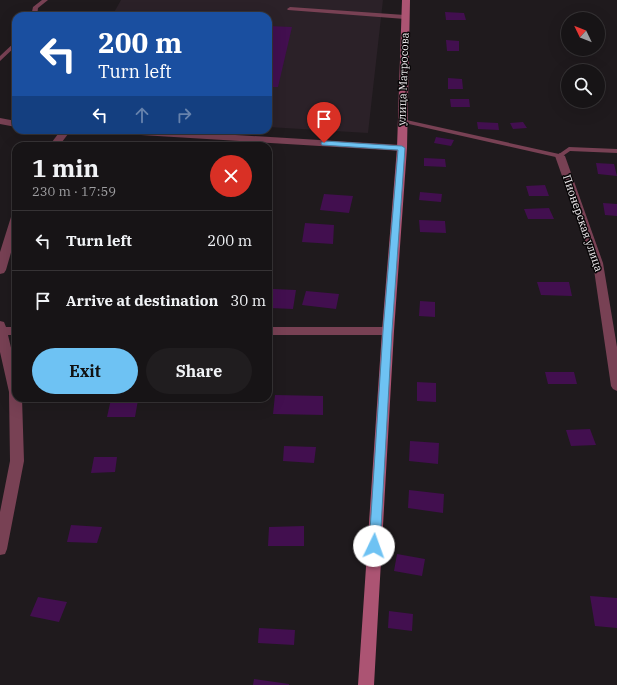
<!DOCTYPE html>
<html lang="en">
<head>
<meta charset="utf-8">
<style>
  body { margin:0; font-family:"IBM Plex Serif",serif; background:#201d1f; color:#f1f3f6; height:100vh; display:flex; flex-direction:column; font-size:15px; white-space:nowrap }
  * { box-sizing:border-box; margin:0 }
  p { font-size:13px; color:#9e9ea1 }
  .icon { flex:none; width:22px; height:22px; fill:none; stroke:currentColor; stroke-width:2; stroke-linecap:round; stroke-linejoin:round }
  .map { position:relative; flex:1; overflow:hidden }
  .details { position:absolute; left:12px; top:142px; width:260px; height:260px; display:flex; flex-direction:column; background:#171416; border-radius:12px; box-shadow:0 4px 16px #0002,0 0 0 1px #363335 }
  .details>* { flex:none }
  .banner { position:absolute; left:12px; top:12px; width:260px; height:122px; border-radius:12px; box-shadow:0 4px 16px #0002,0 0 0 1px #363335; background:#1a4fa0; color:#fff; overflow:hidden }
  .needle { width:26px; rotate:313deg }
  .tools { position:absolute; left:561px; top:12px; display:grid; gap:8px }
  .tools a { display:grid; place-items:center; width:44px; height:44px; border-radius:50%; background:#171416; box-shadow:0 4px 16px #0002,0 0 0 1px #363335; font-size:20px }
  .pin { position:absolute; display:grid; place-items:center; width:34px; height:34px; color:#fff; margin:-41px -17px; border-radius:50% 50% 50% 0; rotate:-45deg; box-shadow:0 0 4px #0007 }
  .pin .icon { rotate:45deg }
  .me { position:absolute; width:44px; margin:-22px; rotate:3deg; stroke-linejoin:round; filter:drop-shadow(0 0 3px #0008) }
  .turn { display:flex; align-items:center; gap:14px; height:84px; padding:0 20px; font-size:18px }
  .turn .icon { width:52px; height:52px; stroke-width:2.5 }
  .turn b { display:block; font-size:28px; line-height:34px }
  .lanes { display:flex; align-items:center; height:38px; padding:0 20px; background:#0003; justify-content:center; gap:20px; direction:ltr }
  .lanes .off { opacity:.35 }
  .round { display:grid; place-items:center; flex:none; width:42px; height:42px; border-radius:21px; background:#201d1f }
  .headline { display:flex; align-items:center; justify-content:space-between; height:68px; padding:0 20px }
  h1 { font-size:24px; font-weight:700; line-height:30px }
  .action { display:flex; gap:8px; margin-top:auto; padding:8px 20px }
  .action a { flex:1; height:46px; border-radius:24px; background:#6ec2f3; color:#111; font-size:16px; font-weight:700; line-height:46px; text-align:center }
  .action a+a { background:#201d1f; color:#f1f3f6 }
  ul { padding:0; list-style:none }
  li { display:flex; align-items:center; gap:12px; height:60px; padding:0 20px; border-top:1px solid #363335 }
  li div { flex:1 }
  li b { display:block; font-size:15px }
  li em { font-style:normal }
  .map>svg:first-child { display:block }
  .built { fill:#2b2128 }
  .building { fill:#420f4f }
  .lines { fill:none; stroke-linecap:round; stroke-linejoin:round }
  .lane { fill:#784154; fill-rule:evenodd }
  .street { fill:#784154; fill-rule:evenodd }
  .secondary { fill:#ac5473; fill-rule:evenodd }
  .route { fill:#6ec2f3; stroke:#487e9e }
  .labels { text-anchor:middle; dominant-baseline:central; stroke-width:3; stroke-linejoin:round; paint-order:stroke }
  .street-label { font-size:11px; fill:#efebee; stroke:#080607 }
</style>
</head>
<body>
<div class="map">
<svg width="617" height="685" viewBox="0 0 617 685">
  <rect width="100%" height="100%" fill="#1f1a1d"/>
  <path class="built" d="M 121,0 L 383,0 L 368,133 L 268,127 L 268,16 L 112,16 Z"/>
  <path class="building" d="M 445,12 L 464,13 L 466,20 L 446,20 Z
    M 268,26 L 292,27 L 278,87 L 268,87 Z
    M 446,40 L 459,41 L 459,51 L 447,51 Z
    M 448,78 L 462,79 L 463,89 L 448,89 Z
    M 450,99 L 469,99 L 470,107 L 451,107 Z
    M 477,122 L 498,123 L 499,130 L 478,129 Z
    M 523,122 L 527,128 L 513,129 L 510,123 Z
    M 436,137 L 454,140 L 451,146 L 434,143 Z
    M 424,158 L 445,159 L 446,167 L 424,166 Z
    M 596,163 L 614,164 L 617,176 L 598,174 Z
    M 545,185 L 549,196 L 529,196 L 526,186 Z
    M 420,192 L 442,194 L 441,202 L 419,200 Z
    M 324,194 L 353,196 L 349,213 L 320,210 Z
    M 603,203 L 617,204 L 617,216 L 605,215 Z
    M 549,208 L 554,219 L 528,219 L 524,209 Z
    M 419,220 L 445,221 L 446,233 L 420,232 Z
    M 305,223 L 334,225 L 333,244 L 302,242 Z
    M 537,282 L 569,282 L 572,296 L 541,295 Z
    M 273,289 L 296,290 L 293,309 L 270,308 Z
    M 306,291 L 339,294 L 336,309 L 302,305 Z
    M 420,301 L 435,302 L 435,317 L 419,316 Z
    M 545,372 L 574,372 L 577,384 L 548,384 Z
    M 417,382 L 436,383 L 436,402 L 417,401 Z
    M 275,395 L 323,396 L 323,415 L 273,414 Z
    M 111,399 L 138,400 L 135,417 L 107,417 Z
    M 590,429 L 596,445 L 571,446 L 566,430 Z
    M 410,441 L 439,443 L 438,464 L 409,461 Z
    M 284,446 L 316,447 L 314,463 L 283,461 Z
    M 94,457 L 117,457 L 115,472 L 91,473 Z
    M 409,490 L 444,494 L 443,513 L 408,508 Z
    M 71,525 L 102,527 L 97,543 L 67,542 Z
    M 304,526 L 304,546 L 268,546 L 269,527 Z
    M 397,554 L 425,559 L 422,576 L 394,571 Z
    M 590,596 L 617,598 L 617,628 L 595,626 Z
    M 38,597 L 67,602 L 59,622 L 30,616 Z
    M 389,611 L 413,614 L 412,631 L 388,628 Z
    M 259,628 L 295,630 L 294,645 L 258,643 Z
    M 254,679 L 289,684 L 289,685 L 253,685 Z"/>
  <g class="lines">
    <path class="lane" d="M 42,0 L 48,0 L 38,8 L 37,16 L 31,16 L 33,7 Z
      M 290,7 L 405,15 L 408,17 L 405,19 L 288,10 L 287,9 Z
      M 16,41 L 16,46 L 0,61 L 0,56 Z
      M 402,119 L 559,154 L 569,147 L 617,149 L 617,153 L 570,151 L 560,158 L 400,122 L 399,121 Z"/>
    <path class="street" d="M 0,118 L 16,121 L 16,127 L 0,124 Z
      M 61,130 L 71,130 L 59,146 L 49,146 Z
      M 103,130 L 153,130 L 402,145 L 407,148 L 402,151 L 108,133 Z
      M 560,153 L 565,156 L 603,263 L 617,347 L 617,391 L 613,389 L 611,386 L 593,263 L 555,156 Z
      M 16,214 L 16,235 L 6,270 L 4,273 L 0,274 L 0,252 L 11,217 Z
      M 0,321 L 4,322 L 6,327 L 16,327 L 16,335 L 8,335 L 16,369 L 16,398 L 22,398 L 24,461 L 7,549 L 5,554 L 0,555 L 0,512 L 10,461 L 9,392 L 0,352 Z
      M 268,327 L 388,327 L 392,328 L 394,331 L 392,334 L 388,335 L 268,335 Z"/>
    <path class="secondary" d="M 402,0 L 410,0 L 407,148 L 394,331 L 374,685 L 358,685 L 382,331 L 397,148 Z"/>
  </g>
  <path class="route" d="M 324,141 L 402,146 L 405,148 L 392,331 L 380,546 L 378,550 L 374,551 L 371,550 L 369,546 L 383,331 L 398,150 L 322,145 L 321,143 Z"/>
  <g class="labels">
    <g class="street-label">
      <text transform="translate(403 79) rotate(-88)">улица Матросова</text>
      <text transform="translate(583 223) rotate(71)">Пионерская улица</text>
    </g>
  </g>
</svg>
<div class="tools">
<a><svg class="needle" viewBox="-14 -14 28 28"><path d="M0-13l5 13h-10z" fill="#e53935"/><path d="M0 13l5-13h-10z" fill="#9e9ea1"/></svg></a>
<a><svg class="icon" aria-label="search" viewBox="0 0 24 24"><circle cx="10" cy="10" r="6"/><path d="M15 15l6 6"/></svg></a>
</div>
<div class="pin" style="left:324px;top:143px;background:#d93025"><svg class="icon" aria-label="arrive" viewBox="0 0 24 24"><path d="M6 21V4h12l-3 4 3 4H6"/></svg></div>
<svg class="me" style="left:374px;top:546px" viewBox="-20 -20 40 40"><circle r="19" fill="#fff"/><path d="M0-13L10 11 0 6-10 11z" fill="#6ec2f3"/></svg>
<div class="banner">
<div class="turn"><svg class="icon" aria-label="left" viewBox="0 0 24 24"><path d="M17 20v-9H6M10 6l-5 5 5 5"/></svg><div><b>200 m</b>Turn left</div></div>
<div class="lanes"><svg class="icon" aria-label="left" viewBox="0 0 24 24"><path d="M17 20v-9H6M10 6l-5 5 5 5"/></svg><svg class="icon off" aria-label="ahead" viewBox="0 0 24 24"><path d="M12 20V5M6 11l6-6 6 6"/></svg><svg class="icon off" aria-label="right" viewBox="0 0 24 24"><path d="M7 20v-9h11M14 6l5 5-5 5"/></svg></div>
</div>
<section class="details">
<div class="headline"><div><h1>1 min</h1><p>230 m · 17:59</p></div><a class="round" style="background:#d93025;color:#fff"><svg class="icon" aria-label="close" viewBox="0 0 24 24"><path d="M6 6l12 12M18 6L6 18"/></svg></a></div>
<ul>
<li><svg class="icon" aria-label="left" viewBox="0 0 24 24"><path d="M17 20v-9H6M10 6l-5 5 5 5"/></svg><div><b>Turn left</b></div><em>200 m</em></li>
<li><svg class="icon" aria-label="arrive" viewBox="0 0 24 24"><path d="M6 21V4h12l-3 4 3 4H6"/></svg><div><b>Arrive at destination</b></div><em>30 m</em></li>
</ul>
<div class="action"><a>Exit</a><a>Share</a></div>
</section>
</div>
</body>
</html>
